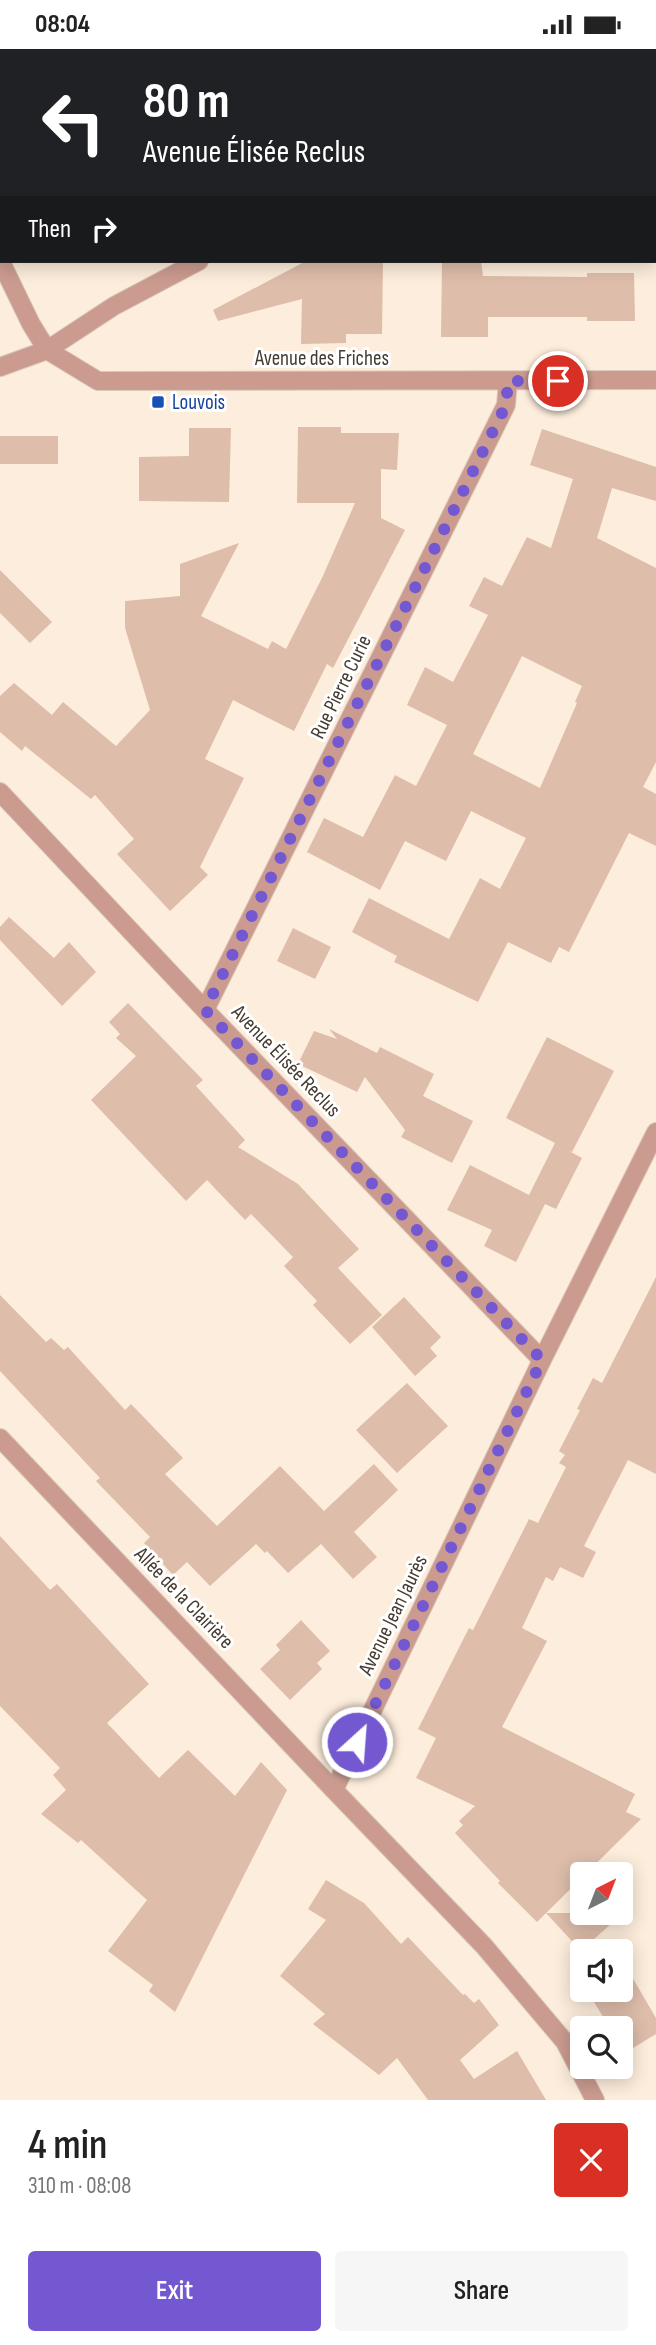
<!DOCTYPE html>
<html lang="en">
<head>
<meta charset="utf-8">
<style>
  body { margin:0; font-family:"Sofia Sans Condensed",sans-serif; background:#f6f6f6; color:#222; height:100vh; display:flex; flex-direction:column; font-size:26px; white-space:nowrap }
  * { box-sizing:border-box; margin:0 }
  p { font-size:23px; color:#767676 }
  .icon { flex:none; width:38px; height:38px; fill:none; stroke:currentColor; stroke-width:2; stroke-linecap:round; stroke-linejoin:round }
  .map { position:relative; height:2051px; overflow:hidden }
  .side { display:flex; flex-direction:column; background:#fff; flex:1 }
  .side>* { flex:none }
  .banner { position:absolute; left:0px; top:0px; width:656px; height:214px; box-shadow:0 4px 18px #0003; background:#202124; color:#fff; overflow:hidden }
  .needle { width:46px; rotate:42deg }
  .fabs { position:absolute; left:570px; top:1813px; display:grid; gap:14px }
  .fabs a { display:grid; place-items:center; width:63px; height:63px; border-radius:7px; background:#fff; box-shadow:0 4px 18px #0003; font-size:35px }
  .pin { position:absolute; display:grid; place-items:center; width:60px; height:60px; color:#fff; margin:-30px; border:4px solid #fff; border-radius:50%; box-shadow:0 2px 7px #0007 }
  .me { position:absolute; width:77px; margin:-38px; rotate:26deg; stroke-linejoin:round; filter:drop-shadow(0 0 5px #0008) }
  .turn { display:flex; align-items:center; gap:24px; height:147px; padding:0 28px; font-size:32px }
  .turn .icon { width:91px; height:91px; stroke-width:2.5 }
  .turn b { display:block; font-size:49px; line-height:60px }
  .then { display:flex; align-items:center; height:66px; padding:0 28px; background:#0003; gap:14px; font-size:26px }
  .round { display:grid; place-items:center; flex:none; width:74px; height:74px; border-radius:7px; background:#f6f6f6 }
  .head { display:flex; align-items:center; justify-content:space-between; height:119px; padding:0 28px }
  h1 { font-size:42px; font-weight:600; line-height:52px }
  .primary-button { display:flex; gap:14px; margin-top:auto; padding:14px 28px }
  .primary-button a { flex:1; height:80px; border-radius:7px; background:#7358d2; color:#fff; font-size:28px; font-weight:600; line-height:80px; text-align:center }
  .primary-button a+a { background:#f6f6f6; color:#222 }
  .status { display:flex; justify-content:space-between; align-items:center; height:49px; padding:0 35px; background:#fff; direction:ltr }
  .status svg { height:19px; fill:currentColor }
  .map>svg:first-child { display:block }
  .building { fill:#debdaa; fill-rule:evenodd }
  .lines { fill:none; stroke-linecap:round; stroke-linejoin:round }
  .minor-casing { stroke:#d8c9ba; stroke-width:20 }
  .minor { stroke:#cb9b8f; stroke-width:18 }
  .route { stroke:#7358d2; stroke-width:12; stroke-dasharray:0 21.6 }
  .transit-dot { fill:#1a4fb4; stroke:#fff; stroke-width:2.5 }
  .labels { text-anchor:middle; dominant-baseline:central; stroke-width:6; stroke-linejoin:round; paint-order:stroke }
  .street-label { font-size:21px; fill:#453b30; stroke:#fff }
  .transit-label { font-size:21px; fill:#164399; stroke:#fff; text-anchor:start }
</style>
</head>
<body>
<div class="status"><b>08:04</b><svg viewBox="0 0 49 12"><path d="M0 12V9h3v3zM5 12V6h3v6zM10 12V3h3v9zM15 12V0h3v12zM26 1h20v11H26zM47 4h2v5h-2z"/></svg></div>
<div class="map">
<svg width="656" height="2051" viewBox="0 0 656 2051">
  <rect width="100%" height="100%" fill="#fdeddc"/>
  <path class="building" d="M 306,212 L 383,212 L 382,285 L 346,285 L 346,294 L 301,295 L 302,250 L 218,272 L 213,261 Z
    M 442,212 L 481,212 L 483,227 L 587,228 L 587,224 L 634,224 L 635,272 L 587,272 L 587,268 L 488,268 L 488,288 L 441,288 Z
    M 298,378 L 341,378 L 341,384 L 399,384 L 397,421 L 381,420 L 381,469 L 405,481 L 333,619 L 327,615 L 294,682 L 233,651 L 205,710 L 244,729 L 200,818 L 208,826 L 170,862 L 117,805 L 134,790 L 95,746 L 91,750 L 25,697 L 22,702 L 0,683 L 0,647 L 14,634 L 52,666 L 63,653 L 116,697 L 150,661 L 125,579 L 125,552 L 180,547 L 180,515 L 239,494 L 201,567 L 268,600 L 272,592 L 286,600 L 322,529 L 355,454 L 297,454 Z
    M 189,379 L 231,379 L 229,453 L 139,452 L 139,408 L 189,407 Z
    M 542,380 L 656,418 L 656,452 L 612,439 L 597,489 L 656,519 L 656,713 L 643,738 L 656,745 L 656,797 L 629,784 L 569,903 L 559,898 L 551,914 L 508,893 L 478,953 L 394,913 L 397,907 L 352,883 L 369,849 L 449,890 L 480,829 L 500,840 L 526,789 L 471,762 L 446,812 L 405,792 L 380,841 L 307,803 L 324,769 L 363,788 L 395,726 L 416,737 L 447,676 L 407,656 L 425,618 L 453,633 L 488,566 L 469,557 L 484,528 L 502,537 L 527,488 L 551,499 L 573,430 L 530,416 ZM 522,607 L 582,637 L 575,653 L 577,654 L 540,739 L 473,705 Z
    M 0,387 L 58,387 L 58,415 L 0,415 Z
    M 0,521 L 52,573 L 30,594 L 0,564 Z
    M 9,868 L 54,909 L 69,893 L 96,923 L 62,957 L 0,891 L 0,878 Z
    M 293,879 L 331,898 L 315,930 L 277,912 Z
    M 128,954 L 203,1031 L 196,1037 L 245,1091 L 238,1098 L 298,1135 L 359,1200 L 338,1219 L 382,1266 L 350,1295 L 313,1256 L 317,1252 L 284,1217 L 293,1208 L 251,1165 L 245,1171 L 207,1131 L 186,1152 L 91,1051 L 136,1007 L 116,989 L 120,985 L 109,973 Z
    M 329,980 L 377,1004 L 380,998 L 434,1025 L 423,1047 L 473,1072 L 452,1114 L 401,1088 L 405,1081 L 365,1028 L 357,1043 L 298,1015 L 314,982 L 337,990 Z
    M 547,988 L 614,1022 L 572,1103 L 569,1102 L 582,1109 L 556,1160 L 545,1155 L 516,1213 L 484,1197 L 492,1181 L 447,1161 L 470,1116 L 529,1146 L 555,1094 L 506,1069 Z
    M 656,1228 L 656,1425 L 628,1411 L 584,1497 L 596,1503 L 583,1529 L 560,1518 L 553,1532 L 546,1528 L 522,1579 L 547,1592 L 502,1678 L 635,1745 L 626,1763 L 641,1770 L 537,1873 L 498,1834 L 500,1832 L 455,1784 L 463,1776 L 459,1772 L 475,1757 L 416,1729 L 436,1689 L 418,1680 L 469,1579 L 473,1581 L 529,1470 L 538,1474 L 566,1418 L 559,1414 L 565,1406 L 559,1402 L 580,1361 L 577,1360 L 593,1329 L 602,1334 Z
    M 0,1246 L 46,1293 L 51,1289 L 64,1301 L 68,1298 L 125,1361 L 131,1355 L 183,1409 L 165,1425 L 217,1477 L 280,1417 L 324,1462 L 374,1415 L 398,1441 L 354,1483 L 377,1508 L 353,1530 L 321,1495 L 288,1524 L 267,1502 L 265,1504 L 256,1495 L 210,1537 L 187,1513 L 173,1526 L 144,1494 L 150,1488 L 96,1432 L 100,1429 L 0,1322 Z
    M 404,1248 L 441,1288 L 430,1299 L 437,1307 L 415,1327 L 372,1278 Z
    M 407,1334 L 448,1377 L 397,1424 L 356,1381 Z
    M 0,1487 L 50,1541 L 57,1535 L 149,1635 L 107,1674 L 159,1729 L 188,1701 L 235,1747 L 261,1713 L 287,1741 L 175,1963 L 149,1942 L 153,1936 L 108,1902 L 147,1851 L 81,1791 L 78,1794 L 41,1765 L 66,1741 L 53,1726 L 60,1719 L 0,1657 Z
    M 301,1571 L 330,1602 L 317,1614 L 322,1620 L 290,1651 L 260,1620 L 280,1601 L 276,1596 Z
    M 326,1831 L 364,1854 L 401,1895 L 408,1888 L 463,1946 L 465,1945 L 474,1954 L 479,1950 L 499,1976 L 460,2011 L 474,2030 L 517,2002 L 546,2051 L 428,2051 L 397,2009 L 379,2026 L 313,1975 L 325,1965 L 280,1927 L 326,1871 L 308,1860 Z
    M 546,1864 L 623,1864 L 581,1902 Z
    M 632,1928 L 656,1969 L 656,1985 L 625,2004 L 621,1998 L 621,1979 L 610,1979 L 594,1953 L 613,1941 L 621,1941 L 621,1935 Z"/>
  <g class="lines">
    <defs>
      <path id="minor" d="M 594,2 L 598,0
        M 0,211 L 31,275 L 47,301 L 114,257 L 199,212
        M 0,318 L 47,301 L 98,332 L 656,331
        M 0,743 L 205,961 L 542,1311
        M 205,961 L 506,356 L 508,332
        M 0,1389 L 334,1741
        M 595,2051 L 565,1993 L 484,1897 L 334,1741 L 542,1311 L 656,1083"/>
    </defs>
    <use href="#minor" class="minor-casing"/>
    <use href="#minor" class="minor"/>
  </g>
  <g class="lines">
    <path class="route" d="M 357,1693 L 542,1311 L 205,961 L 506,356 L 508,332 L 558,332"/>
  </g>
  <rect class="transit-dot" x="151" y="346" width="14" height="14" rx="3.5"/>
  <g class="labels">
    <g class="street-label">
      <text x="322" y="309">Avenue des Friches</text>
      <text transform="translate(341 638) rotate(-64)">Rue Pierre Curie</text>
      <text transform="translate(286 1012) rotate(46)">Avenue Élisée Reclus</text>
      <text transform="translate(184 1549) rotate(46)">Allée de la Clairière</text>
      <text transform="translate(393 1566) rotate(-64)">Avenue Jean Jaurès</text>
    </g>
    <g class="transit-label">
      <text x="172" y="353">Louvois</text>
    </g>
  </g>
</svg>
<div class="fabs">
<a><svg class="needle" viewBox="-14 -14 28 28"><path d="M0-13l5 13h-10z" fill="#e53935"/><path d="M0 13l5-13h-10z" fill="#767676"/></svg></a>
<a><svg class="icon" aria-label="sound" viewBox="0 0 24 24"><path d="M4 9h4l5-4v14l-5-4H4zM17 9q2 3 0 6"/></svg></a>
<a><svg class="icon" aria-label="search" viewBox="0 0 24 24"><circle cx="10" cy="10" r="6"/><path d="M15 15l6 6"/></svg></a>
</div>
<div class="pin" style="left:558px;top:332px;background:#d93025"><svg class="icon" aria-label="arrive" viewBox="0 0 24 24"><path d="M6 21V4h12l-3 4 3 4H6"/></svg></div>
<svg class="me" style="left:357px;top:1693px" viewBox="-20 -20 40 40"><circle r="17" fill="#7358d2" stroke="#fff" stroke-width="3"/><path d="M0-11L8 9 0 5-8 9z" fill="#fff"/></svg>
<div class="banner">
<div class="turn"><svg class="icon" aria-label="left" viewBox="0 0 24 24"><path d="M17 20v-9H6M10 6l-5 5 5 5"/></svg><div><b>80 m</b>Avenue Élisée Reclus</div></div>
<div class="then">Then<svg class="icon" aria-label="right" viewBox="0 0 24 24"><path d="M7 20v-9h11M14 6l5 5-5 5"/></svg></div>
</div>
</div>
<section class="side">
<div class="head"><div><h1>4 min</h1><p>310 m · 08:08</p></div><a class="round" style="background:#d93025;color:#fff"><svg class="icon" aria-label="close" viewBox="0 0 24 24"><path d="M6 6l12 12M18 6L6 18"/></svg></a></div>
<div class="primary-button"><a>Exit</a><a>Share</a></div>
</section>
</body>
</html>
